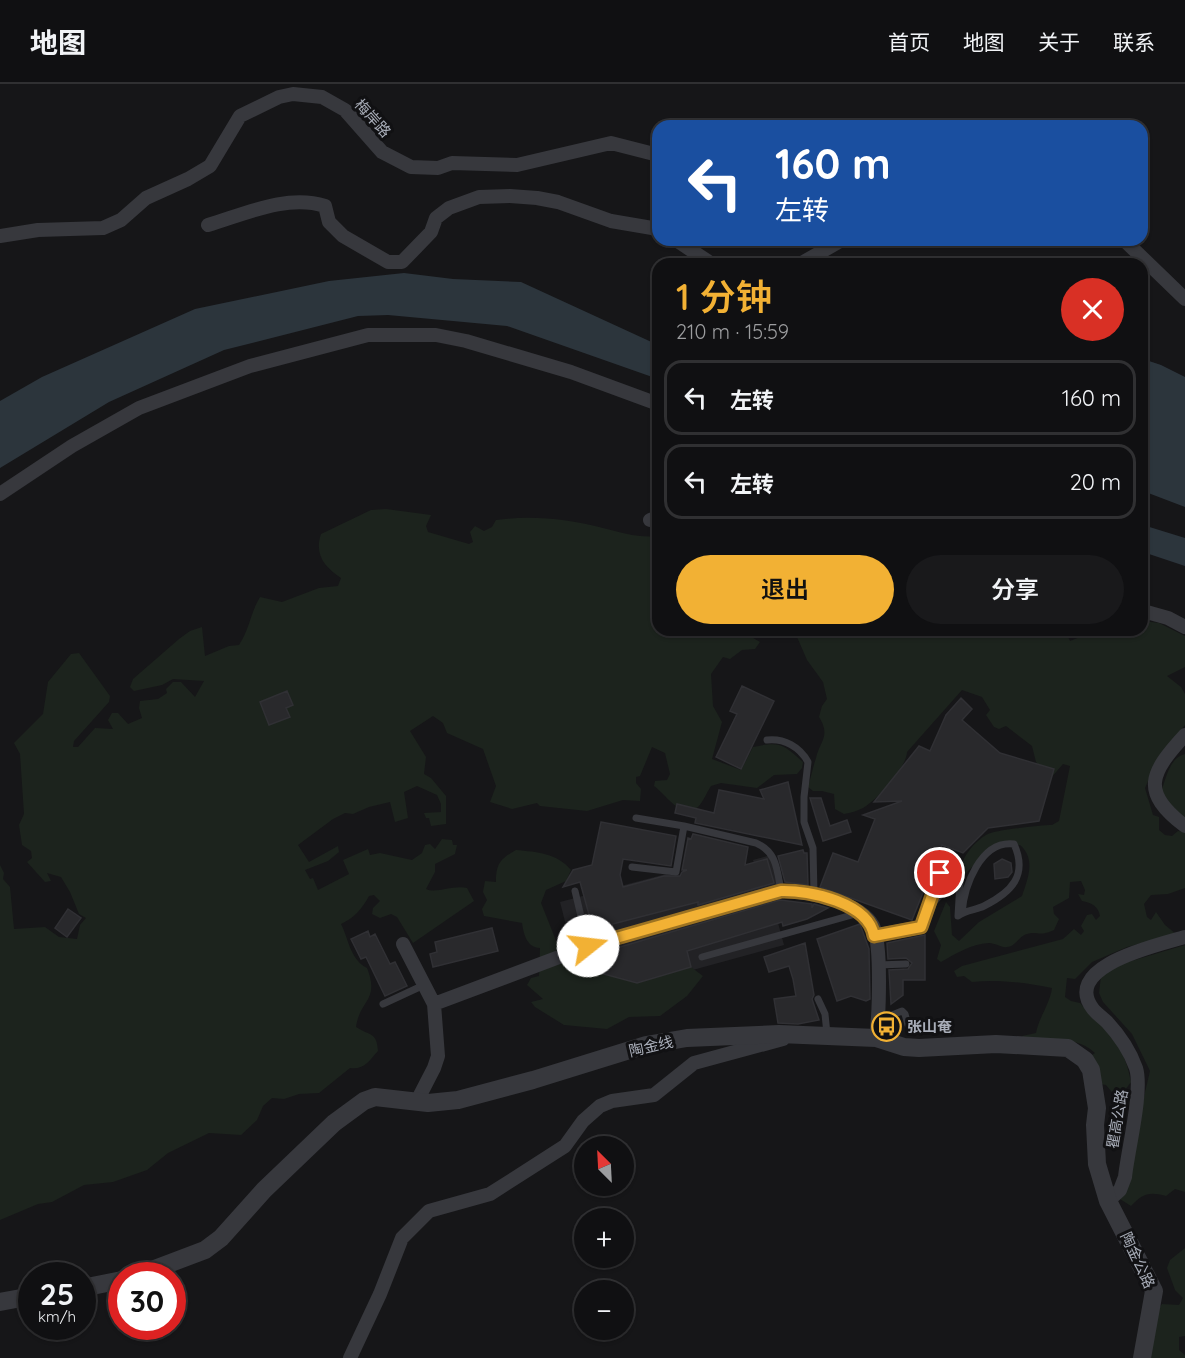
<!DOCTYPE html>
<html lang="zh">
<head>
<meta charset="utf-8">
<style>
  body { margin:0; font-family:Quicksand,"Noto Sans SC",sans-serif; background:#19191b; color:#f1f3f6; height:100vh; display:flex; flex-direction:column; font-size:22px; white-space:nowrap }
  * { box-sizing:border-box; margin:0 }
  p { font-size:20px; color:#9c9d9f }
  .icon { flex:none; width:33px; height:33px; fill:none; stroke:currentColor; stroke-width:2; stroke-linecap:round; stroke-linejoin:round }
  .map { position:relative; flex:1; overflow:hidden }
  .details { position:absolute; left:652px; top:174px; width:496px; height:378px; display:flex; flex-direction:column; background:#101012; border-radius:18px; box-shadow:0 2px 4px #0004,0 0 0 2px #303032 }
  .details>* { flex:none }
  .guide { position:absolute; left:652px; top:36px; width:496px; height:126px; border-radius:18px; box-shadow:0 2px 4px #0004,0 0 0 2px #303032; background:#1a4fa0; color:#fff; overflow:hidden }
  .needle { width:39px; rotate:336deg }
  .controls { position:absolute; left:574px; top:1052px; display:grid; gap:12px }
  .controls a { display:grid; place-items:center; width:60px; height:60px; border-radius:50%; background:#101012; box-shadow:0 2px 4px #0004,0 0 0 2px #303032; font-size:30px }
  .speed { position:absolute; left:18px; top:1178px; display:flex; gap:12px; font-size:30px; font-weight:700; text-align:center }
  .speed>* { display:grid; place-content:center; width:78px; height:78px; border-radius:50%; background:#101012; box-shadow:0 2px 4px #0004,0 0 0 2px #303032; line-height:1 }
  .speed small { font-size:15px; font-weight:400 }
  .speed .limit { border:9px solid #d22; background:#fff; color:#111 }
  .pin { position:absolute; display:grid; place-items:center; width:51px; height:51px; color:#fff; margin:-26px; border:3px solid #fff; border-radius:50%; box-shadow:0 2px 6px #0007 }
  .me { position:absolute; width:66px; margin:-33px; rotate:74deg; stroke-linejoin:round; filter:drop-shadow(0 0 4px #0008) }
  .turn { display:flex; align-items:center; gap:21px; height:126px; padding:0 24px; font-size:27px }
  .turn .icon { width:78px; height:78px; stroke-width:2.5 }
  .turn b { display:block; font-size:42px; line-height:51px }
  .round { display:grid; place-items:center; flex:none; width:63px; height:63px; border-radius:32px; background:#19191b }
  .overview { display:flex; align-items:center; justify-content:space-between; height:102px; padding:0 24px }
  h1 { font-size:36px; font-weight:600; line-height:45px; color:#f2b134 }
  .action { display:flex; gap:12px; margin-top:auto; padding:12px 24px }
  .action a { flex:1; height:69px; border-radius:36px; background:#f2b134; color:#111; font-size:24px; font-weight:600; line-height:69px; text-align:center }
  .action a+a { background:#19191b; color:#f1f3f6 }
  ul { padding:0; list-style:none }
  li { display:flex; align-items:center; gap:18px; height:75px; margin:0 12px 9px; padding:0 12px; border:3px solid #303032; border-radius:18px }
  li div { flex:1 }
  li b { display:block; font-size:22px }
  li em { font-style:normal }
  header { display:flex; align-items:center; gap:36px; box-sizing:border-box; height:84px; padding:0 30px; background:#101012; border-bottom:2px solid #303032 }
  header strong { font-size:28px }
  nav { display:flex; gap:33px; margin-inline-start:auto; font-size:21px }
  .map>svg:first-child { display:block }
  .built { fill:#222225 }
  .green { fill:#1c231d }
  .water { fill:#2c353c }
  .building { fill:#29292c; stroke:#303034; stroke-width:1.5 }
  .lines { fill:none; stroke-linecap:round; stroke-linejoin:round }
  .service { stroke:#37383d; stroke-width:7 }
  .minor { stroke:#37383d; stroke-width:14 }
  .tertiary { stroke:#37383d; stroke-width:18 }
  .route-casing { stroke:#9d7322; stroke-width:15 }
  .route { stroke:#f2b134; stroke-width:10 }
  .labels { text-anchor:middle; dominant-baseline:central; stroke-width:6; stroke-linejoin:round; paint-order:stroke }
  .street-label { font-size:15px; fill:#a8adb8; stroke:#111113 }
  .poi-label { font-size:15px; font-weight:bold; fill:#a8adb8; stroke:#111113; text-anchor:start }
</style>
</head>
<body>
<header>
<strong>地图</strong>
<nav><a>首页</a><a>地图</a><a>关于</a><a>联系</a></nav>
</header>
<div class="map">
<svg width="1185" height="1274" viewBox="0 0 1185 1274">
  <rect width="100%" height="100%" fill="#161618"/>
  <path class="built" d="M 775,770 L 787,812 L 772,817 L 784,861 L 638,901 L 578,888 L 560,818 L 666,790 L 692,797 L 755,783 L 753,776 Z"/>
  <path class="green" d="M 386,425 L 431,431 L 426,442 L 428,448 L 469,460 L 473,458 L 470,448 L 475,442 L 484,447 L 492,443 L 496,436 C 531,431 569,435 603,444 C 622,449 639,454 658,452 L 658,546 L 744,546 L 743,548 L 760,558 L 755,565 L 742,566 L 730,575 L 723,573 L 711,590 L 713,622 L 722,638 L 712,675 L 741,686 L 753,663 C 780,657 783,660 803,678 L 802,684 L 797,690 L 774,691 L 757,704 L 721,699 L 711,702 C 707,708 703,718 698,723 C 681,737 665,709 654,702 L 655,697 L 667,696 L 670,690 L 665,669 L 652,663 L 640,692 L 636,693 L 636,699 L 641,705 L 640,717 L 623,716 L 587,727 L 540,722 L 537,719 L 512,725 L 490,718 L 496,702 L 483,665 L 447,649 L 443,639 L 433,632 L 410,647 L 426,673 L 424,690 L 431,694 L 446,712 L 446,740 L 431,742 L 429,734 L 426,734 L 424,729 L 441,728 L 441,720 L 437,711 L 417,702 L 404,708 L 408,734 L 395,738 L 390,718 L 369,723 L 353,730 L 345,729 L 333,735 L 298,761 L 309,778 L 338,762 L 339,768 L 328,777 L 305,786 L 310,795 L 313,794 L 318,806 L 349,790 L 343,776 L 368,765 L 370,771 L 380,769 L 412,776 L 422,769 L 425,761 L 430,760 L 435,765 L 442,755 L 452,756 L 453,761 L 457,761 L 455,770 L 435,780 L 435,788 L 426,805 C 436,810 452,801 467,804 L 474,817 L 413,859 L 397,833 L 391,830 L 380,834 L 372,830 L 373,824 L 380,817 L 374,811 L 369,812 C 362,825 354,834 341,840 C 349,856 350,875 367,884 C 380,917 360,915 356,943 C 370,952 377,948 378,967 C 369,977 364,986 350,984 L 319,1009 L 299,1010 L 284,1015 L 272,1014 L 263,1022 L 257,1036 L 241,1051 L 209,1049 L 168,1069 L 147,1086 L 113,1098 L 84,1101 L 52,1118 L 38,1120 L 0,1136 L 0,781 L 4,789 L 3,795 L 10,803 L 14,845 L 45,843 L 59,853 L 77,855 L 80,841 L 86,834 L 79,830 L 70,808 L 61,793 L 47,789 L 51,797 L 45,798 L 27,778 L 32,774 L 31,767 L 22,761 L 19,741 L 24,730 L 20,670 L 14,659 L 43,630 L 48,598 L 71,570 L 79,569 L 110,612 L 109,618 L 74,657 L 73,663 L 78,663 L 95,644 L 113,645 L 108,636 L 112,629 L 118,629 L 128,640 L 142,634 L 139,624 L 140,617 L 158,615 L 167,609 L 166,605 L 173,598 L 181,598 L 195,613 L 204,597 L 173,595 L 162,601 L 134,607 L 130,603 L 133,595 L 179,555 L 190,547 L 202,543 L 205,572 L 229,562 L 239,561 C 250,544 250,530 260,513 L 282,518 L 319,504 L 338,502 L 341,494 C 325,483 314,471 321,450 L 371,426 Z
    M 1143,537 L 1159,539 L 1185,552 L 1185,583 L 1167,592 L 1181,603 L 1185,610 L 1185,641 L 1159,672 L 1145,704 L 1153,731 L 1159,733 L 1159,746 L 1165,751 L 1172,752 L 1178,747 L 1185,748 L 1185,804 L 1168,810 L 1151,811 L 1144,820 L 1147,833 L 1151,836 L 1156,828 L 1165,841 L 1176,850 L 1127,863 L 1092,878 L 1075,895 L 1067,894 L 1065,913 L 1071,917 L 1080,919 C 1106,947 1124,958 1131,998 L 1125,1006 L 1116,1013 L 1106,1001 L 1100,1000 L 1092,971 L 1095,969 C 1077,952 1050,956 1027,957 L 1022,952 L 1036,949 C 1039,933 1050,920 1052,904 C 1026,899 999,895 972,898 L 964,892 L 957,893 L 954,887 L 962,882 L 1063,855 L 1074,845 L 1081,851 L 1084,847 L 1081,842 L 1087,831 L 1092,830 L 1096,836 L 1100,832 C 1098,822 1092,819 1082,817 L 1078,810 L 1084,811 L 1085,806 L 1081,797 L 1070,798 L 1069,814 L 1053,823 L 1054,830 L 1059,835 L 1054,846 C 1039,853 1038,847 1027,850 C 1019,852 1015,863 1007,863 C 1002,864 995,859 989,859 C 971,860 955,870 941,878 L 937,875 L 941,861 L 934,847 L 946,818 L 950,823 L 952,851 L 959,857 L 979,838 L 1022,812 C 1028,794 1036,775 1020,761 C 985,762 986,771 963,792 L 960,789 C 961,774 973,759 986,751 C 994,746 1041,741 1052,741 L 1059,737 L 1070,682 L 1063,680 L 1050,695 L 1036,678 L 1032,662 L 1006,642 L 999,645 L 994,643 L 986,631 L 990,626 L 982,613 L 962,606 L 907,668 C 907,683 876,717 863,724 C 857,727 851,729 844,730 L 835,725 L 834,710 L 822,707 L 813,707 L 808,703 C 811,693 813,683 816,674 C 820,657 831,652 819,633 L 822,622 L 827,615 L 823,598 L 807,576 L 794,546 L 1077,546 L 1068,553 L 1070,557 L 1097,546 L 1143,546 Z
    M 1185,670 L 1185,735 L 1173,727 L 1161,708 C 1166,695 1169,674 1185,670 Z
    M 516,766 C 537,768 557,769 571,786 L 566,797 L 546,806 L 541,819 L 557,859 L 562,861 L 565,859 L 566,854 L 575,854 L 585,872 L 578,874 L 581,884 L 637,899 L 691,883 L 703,892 L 687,912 L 660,932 L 629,933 L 607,945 L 564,941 L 535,923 L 531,918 L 543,915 L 527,901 L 531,894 L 539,892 L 540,864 C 527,863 524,852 522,839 L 484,832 L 482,825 L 487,816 L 483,808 L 485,797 L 496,798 C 496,780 500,775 516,766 Z
    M 1185,861 L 1185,1108 L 1175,1105 L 1166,1112 C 1149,1107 1142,1110 1131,1122 L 1120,1115 L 1150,987 L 1132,950 L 1103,918 L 1099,909 L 1101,892 L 1118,881 Z
    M 1185,1164 L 1185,1252 L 1179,1253 L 1179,1266 L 1185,1271 L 1185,1274 L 1146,1274 L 1157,1227 L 1162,1220 L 1179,1221 L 1183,1214 L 1175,1206 L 1167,1184 L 1170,1176 Z"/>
  <path class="water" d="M 404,189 L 453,195 L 521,198 L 658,261 L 658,295 L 507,242 L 388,231 L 358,232 L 224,266 L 109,318 L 0,384 L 0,317 L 42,293 L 195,225 L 329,197 Z
    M 1143,275 L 1161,281 L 1185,293 L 1185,423 L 1143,407 Z
    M 1143,441 L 1185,454 L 1185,482 L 1143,468 Z"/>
  <path class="building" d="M 742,602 L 774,617 L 741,685 L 716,673 L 737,630 L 730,627 Z
    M 287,607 L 293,621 L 286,624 L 290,633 L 269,641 L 260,618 Z
    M 961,614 L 972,625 L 962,636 L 1000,669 L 1054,685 L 1039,737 L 988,744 L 963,769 L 942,761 L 912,836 L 820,803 L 833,769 L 858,778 L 875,735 L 863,731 L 902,717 L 874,718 L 919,662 L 930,667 L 946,631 Z
    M 788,698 L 802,761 L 695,739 L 696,734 L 675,729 L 677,720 L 714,729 L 719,706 L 764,715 L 760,706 Z
    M 810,714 L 821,714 L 830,742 L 847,736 L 851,748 L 823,757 Z
    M 601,738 L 676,752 L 671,782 L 623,775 L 620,791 L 623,803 L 664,792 L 680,792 L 682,788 L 687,786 L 682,786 L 688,754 L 691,755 L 693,750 L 748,763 L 745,781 L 767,775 L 774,799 L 698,821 L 698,818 L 593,845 L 580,798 L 563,803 L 573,786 L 592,781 Z
    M 803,766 L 804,769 L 807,769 L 808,801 L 785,798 L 778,772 Z
    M 1002,775 L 1011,779 L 1012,788 L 1008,793 L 995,795 L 994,780 Z
    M 780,816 L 812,820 L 812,824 L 814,820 L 828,824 L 807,835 L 783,842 L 782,838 L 687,867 L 691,883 L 637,899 L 581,884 L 578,875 L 586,873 Z
    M 68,825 L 81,834 L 67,853 L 55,844 Z
    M 860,840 L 869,865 L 870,915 L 866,917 L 851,912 L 837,917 L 817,855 Z
    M 492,844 L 498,867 L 433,883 L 430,870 L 437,868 L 435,858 Z
    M 368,847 L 370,853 L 375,850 L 390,880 L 395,878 L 407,902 L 385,912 L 366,873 L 361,875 L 351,855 Z
    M 925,851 L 925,896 L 903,896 L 903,911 L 891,920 L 889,886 L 908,885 L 912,879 L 906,874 L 888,875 L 887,859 Z
    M 805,859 L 814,911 L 812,915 L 819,936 L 798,940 L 778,939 L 774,915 L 796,912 L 793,895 L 789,882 L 769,888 L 764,873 Z"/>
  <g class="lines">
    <path class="service" d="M 767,656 C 784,654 800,663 808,678 L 804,713 L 804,738 L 813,764 L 814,810
      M 636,734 L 684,742
      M 632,783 L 676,788 L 684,742 L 756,759 C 777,768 777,786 781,807
      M 575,807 L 588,862
      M 934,818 L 958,792 L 960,798 L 958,832 C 966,826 976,826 984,822 C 1012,808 1028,791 1014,760 C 980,756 964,803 962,829
      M 702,873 L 859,829
      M 878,881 L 906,880
      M 818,915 L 825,930 L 827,950
      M 383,920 L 424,901
      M 877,937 L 902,927 L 905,930 L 908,941"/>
    <path class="minor" d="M 208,141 C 245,130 287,110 325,122 L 329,138 L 343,152 L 388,178 L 402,178 L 431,148 L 436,134 L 449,124 L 479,113 L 510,112 L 537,114 L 558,118 L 611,137 L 658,145
      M 0,152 L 38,146 L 103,144 L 121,136 L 146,114 L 188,95 L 210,82 L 240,32 L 279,13 L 293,10 L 322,13 L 345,26 L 382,68 L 411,83 L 438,84 L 452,79 L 517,81 L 611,59 L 658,71
      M 676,156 L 712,180
      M 1124,156 L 1185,215
      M 800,180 L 842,156
      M 0,410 L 72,362 L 139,324 L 250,282 L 368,251 L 436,251 L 466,257 L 571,288 L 658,320
      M 650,436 L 658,433
      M 1143,527 L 1168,534 L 1185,543
      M 1185,651 C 1150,689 1140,708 1185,742
      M 874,852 L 921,843 L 946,774
      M 403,860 L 434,920
      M 417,1017 L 434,984 L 438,972 L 434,920 L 583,864 L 779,807 C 804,806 861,818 873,842 C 882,861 879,932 876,954
      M 1108,1117 L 1120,1106 L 1125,1093 C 1128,1065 1143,1007 1136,984 C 1130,967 1119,951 1107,938 C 1102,933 1097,930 1093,925 C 1060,882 1159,861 1185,853
      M 350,1274 L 380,1210 L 402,1154 L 429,1127 L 490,1110 L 565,1062 L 583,1037 L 600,1022 L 612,1017 L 654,1011 L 694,979 L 783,955"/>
    <path class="tertiary" d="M 139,1191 L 205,1166 L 221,1154 L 264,1106 L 334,1039 L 364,1017 L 375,1013 L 428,1019 L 458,1016 L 533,996 L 646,961 L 687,954 L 779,950 L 876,954 L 904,963 L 919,964 L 996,960 L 1068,964 L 1085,976 L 1091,986 L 1097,1024 L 1095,1041 L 1097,1080 L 1108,1117 L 1154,1207 L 1142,1274
      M 82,1204 L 122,1196
      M 0,1218 L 32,1212"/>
  </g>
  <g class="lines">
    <defs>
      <path id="route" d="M 588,862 L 781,807 C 810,806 869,819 874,852 L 921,843 L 940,789"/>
    </defs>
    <use href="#route" class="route-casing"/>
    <use href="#route" class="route"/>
  </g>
  <defs>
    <symbol id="bus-ring" viewBox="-11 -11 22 22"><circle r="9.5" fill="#111113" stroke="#f2b134" stroke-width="1.5"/><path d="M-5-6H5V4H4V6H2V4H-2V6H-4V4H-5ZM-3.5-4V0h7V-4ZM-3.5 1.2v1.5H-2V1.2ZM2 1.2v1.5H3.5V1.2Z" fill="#f2b134"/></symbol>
  </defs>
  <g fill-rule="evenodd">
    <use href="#bus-ring" x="870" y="926" width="33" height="33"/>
  </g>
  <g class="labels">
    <g class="street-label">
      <text transform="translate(373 34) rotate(48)">梅岸路</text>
      <text transform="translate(651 962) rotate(-13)">陶金线</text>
      <text transform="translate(1117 1035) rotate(-80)">瞿高公路</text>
      <text transform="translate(1138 1176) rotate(65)">陶金公路</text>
    </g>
    <g class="poi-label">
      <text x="907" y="942">张山奄</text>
    </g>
  </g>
</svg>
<div class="controls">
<a><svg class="needle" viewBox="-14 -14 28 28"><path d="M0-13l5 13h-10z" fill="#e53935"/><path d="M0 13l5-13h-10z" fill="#9c9d9f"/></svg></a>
<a>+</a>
<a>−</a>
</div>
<div class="speed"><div>25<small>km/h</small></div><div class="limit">30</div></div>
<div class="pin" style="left:940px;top:789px;background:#d93025"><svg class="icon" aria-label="arrive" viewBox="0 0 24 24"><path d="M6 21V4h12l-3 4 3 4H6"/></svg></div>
<svg class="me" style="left:588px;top:862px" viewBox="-20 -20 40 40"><circle r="19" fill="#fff"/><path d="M0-13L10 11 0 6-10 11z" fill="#f2b134"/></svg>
<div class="guide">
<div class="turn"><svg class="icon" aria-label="left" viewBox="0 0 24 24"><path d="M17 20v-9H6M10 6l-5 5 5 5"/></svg><div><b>160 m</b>左转</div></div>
</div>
<section class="details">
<div class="overview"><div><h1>1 分钟</h1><p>210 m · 15:59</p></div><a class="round" style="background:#d93025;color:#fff"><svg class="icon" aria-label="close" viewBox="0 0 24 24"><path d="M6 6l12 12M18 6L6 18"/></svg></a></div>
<ul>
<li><svg class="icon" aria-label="left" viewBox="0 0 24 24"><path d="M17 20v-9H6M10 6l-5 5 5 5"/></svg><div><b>左转</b></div><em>160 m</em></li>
<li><svg class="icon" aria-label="left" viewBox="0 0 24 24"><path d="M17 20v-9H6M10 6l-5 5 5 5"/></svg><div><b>左转</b></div><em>20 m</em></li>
</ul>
<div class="action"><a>退出</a><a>分享</a></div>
</section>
</div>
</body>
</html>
